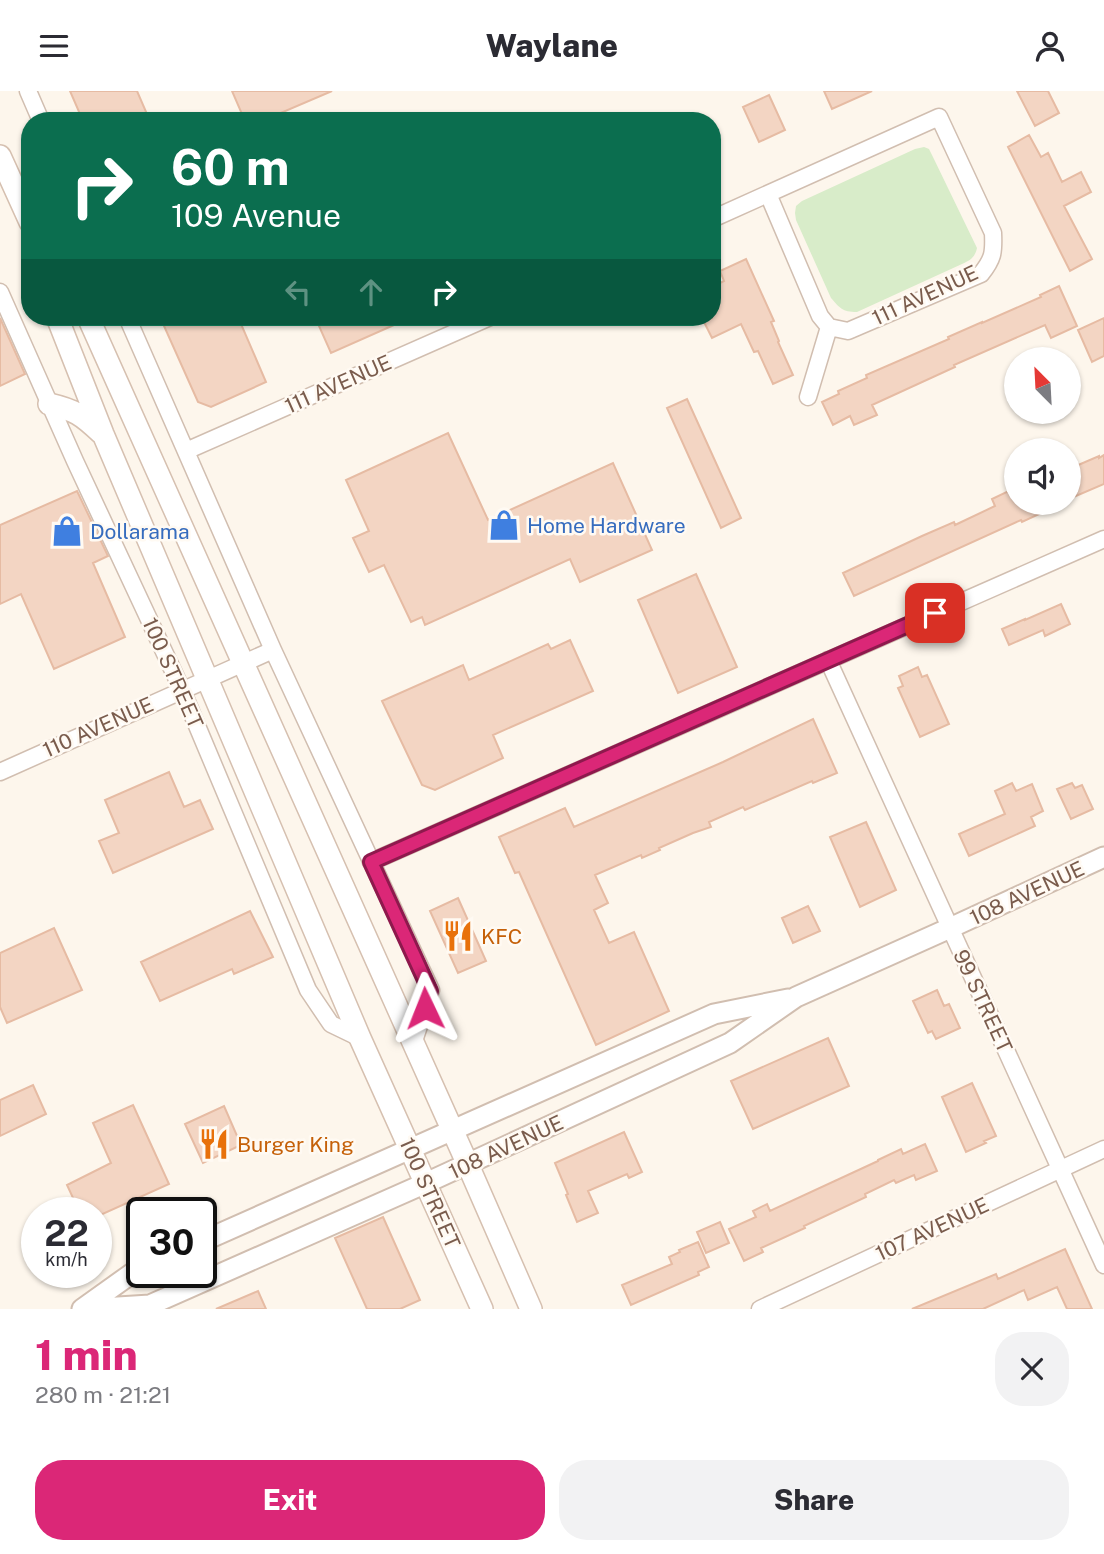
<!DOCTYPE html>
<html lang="en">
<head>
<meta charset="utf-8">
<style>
  body { margin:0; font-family:"Public Sans",sans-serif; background:#f2f2f3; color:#2b2b33; height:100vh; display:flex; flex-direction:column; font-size:26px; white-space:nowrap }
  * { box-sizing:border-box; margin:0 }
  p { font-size:23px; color:#7c7c81 }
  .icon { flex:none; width:38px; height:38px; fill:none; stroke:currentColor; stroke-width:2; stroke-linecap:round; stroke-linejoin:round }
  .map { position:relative; height:1218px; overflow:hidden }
  .drawer { display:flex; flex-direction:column; background:#fff; flex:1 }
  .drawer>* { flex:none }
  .guide { position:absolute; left:21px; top:21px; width:700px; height:214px; border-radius:28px; box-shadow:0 2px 5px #0004; background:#0b6e4f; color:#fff; overflow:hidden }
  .needle { width:46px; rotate:336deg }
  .tools { position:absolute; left:1004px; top:256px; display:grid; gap:14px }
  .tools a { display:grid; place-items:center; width:77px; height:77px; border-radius:50%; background:#fff; box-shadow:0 2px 5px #0004; font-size:35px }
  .speed { position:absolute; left:21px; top:1106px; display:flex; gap:14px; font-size:35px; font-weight:700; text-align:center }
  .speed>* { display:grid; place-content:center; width:91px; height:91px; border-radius:50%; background:#fff; box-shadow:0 2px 5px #0004; line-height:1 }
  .speed small { font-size:18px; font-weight:400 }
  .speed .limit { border:4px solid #111; border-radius:10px; background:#fff; color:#111 }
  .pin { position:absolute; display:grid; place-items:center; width:60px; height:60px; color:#fff; margin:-30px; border-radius:14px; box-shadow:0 4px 10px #0006 }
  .me { position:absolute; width:77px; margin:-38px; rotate:358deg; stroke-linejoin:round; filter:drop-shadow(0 0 5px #0008) }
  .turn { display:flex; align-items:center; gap:24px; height:147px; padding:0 35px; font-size:32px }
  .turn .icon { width:91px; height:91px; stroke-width:2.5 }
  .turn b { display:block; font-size:49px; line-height:60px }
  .lanes { display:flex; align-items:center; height:66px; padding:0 35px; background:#0003; justify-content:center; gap:35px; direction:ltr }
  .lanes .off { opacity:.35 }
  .round { display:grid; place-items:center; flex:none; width:74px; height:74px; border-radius:28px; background:#f2f2f3 }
  .summary { display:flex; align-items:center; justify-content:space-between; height:119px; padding:0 35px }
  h1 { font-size:42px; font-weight:800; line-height:52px; color:#db2777 }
  .cta { display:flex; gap:14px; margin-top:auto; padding:14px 35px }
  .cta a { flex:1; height:80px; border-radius:28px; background:#db2777; color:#fff; font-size:28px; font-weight:800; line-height:80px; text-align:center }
  .cta a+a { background:#f2f2f3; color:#2b2b33 }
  header { display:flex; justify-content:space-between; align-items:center; height:91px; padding:0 35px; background:#fff; font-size:32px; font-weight:800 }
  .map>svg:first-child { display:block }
  .green { fill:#d8ecc9 }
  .building { fill:#f3d5c3; stroke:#e6bba3; stroke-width:2 }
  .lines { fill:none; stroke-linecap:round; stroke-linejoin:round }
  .minor-casing { stroke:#d1beb0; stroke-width:19 }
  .tertiary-casing { stroke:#d1beb0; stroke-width:23 }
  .secondary-casing { stroke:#d6c0b0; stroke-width:24 }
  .minor { stroke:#fff; stroke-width:16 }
  .tertiary { stroke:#fff; stroke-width:19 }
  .secondary { stroke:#fff; stroke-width:21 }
  .route-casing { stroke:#8e194d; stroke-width:18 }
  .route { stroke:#db2777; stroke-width:12 }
  .labels { text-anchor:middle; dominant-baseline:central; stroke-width:5; stroke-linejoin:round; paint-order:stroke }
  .street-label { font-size:21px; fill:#7a5c4d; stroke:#fffaf3 }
  .shop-label { font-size:21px; fill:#366cbe; stroke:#fffaf3; text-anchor:start }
  .food-label { font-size:21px; fill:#c56008; stroke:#fffaf3; text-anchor:start }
</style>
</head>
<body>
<header><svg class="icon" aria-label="menu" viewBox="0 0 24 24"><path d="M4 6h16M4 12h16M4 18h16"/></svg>Waylane<svg class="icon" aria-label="person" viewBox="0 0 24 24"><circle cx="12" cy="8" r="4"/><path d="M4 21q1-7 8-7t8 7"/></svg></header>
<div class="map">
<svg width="1104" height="1218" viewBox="0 0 1104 1218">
  <rect width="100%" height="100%" fill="#fdf6ec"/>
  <path class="green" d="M 924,56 L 929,58 L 932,64 L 977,157 C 975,166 971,169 962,173 L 857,221 C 842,221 840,217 831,207 L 796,129 L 795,122 L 796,115 L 802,110 L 915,58 Z"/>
  <path class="building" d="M 70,0 L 137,0 L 150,30 L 83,30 Z
    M 232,0 L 332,0 L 262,30 L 245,30 Z
    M 824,0 L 872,0 L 832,18 Z
    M 1017,0 L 1048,0 L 1059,22 L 1035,35 Z
    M 769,4 L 785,39 L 759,51 L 743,16 Z
    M 1029,44 L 1041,66 L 1048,62 L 1062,91 L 1081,81 L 1091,101 L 1064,115 L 1092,168 L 1070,180 L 1008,56 Z
    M 746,168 L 774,230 L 771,231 L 779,250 L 778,251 L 793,284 L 773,293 L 758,260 L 754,261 L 741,233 L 712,247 L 704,231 L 712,227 L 712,196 L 724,190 L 720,180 Z
    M 1059,195 L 1077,235 L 1051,247 L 1045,234 L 954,274 L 955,276 L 872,314 L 877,324 L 854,334 L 850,325 L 833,334 L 822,311 L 839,303 L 838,300 L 867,287 L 866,284 L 949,248 L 948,246 L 982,231 L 982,232 L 1041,206 L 1040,204 Z
    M 160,226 L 238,226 L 266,291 L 211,316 L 198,311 Z
    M 315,226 L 412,226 L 331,262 Z
    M 0,227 L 25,283 L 0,295 Z
    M 1104,227 L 1104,265 L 1092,271 L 1078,239 Z
    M 687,308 L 741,427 L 721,437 L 667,317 Z
    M 448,342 L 488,429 L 613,372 L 652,459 L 580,491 L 570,468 L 425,534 L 422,526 L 411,531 L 384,474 L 369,481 L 353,447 L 369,440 L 346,389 Z
    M 1104,364 L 1104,393 L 1069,408 L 1069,378 L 1099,365 L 1099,367 Z
    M 1017,396 L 1017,411 L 1065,411 L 1022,431 L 1021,429 L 854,505 L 843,482 L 922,445 L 954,431 L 955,434 L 995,415 L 992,408 Z
    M 77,400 L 108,465 L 93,472 L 125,546 L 54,578 L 21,503 L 0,513 L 0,434 Z
    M 696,483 L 737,576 L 678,602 L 638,509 Z
    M 1061,513 L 1070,533 L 1045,545 L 1043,539 L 1009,554 L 1002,538 L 1025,528 L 1025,529 Z
    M 570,549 L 593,600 L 493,644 L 503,667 L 435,699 L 422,694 L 382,610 L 463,574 L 469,589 L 548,553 L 551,558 Z
    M 918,576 L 922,586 L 927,584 L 949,633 L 920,646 L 898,597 L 903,595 L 899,585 Z
    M 813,628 L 837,682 L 813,692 L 812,690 L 745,719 L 743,716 L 709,731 L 711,736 L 693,742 L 659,757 L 660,759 L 642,767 L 641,764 L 595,784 L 608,812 L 594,819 L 609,852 L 634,841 L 669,920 L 596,954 L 519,781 L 515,782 L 499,746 L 565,717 L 574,736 L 723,671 Z
    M 169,681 L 184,716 L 200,709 L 213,738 L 113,782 L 99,750 L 119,742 L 105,709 Z
    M 1012,692 L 1016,700 L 1032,693 L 1043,720 L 1031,726 L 1035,735 L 969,765 L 959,743 L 1005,723 L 995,700 Z
    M 1072,692 L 1075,697 L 1082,694 L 1093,718 L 1071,728 L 1057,698 Z
    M 866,731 L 896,799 L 860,816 L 830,746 Z
    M 458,807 L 486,870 L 458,882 L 430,820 Z
    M 808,815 L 820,840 L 793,852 L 782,827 Z
    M 250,820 L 273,866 L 234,883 L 232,878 L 160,910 L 141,871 Z
    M 54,837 L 82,899 L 7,932 L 0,916 L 0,862 Z
    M 937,899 L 944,915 L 949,913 L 960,937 L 936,948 L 932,940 L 928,942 L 913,910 Z
    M 828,947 L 849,995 L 753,1038 L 731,990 Z
    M 972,992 L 996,1045 L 984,1050 L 986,1052 L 966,1061 L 942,1006 Z
    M 33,994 L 46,1023 L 0,1045 L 0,1009 Z
    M 133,1014 L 169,1093 L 96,1126 L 96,1122 L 80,1122 L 67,1094 L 111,1072 L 93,1032 Z
    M 224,1015 L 241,1054 L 203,1072 L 185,1033 Z
    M 624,1041 L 642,1081 L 629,1087 L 627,1083 L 588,1100 L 598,1122 L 577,1131 L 566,1104 L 568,1103 L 555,1072 Z
    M 925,1053 L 937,1080 L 916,1089 L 914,1084 L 896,1092 L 894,1089 L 865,1103 L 866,1106 L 804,1135 L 805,1137 L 761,1157 L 763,1161 L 744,1170 L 729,1138 L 756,1126 L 753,1120 L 767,1113 L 770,1120 L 878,1070 L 878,1069 L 901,1058 L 903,1063 Z
    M 383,1126 L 420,1209 L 400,1218 L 367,1218 L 335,1147 Z
    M 720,1131 L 729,1152 L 706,1162 L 697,1141 Z
    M 698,1151 L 709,1176 L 698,1181 L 699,1184 L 631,1214 L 622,1194 L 672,1173 L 669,1166 L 680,1161 L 679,1159 Z
    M 1065,1158 L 1092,1218 L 1067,1218 L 1057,1196 L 1028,1209 L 1024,1199 L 983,1218 L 912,1218 L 996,1183 L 998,1188 Z
    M 258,1200 L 266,1218 L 216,1218 Z"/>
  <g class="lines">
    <defs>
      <path id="minor" d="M 28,0 L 41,30
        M 712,128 L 939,26 L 993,142 C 994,162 993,168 981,183 L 848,240 L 829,236 L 820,225 L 768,103
        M 0,201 L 75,370 L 182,599 L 308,899 L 331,933 L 360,947
        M 127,226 L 273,559 L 431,899 L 413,953
        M 808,306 L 829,236
        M 186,360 L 490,226
        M 828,569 L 1104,1174
        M 0,681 L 273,559
        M 371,771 L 1104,448
        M 760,1218 L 1104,1058"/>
      <path id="tertiary" d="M 201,1151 L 714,923 L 788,908
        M 82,1218 L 131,1183 L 142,1178
        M 86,1218 L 150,1214 L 426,1092 L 730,952 L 796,906 L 950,837 L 1104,766"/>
      <path id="secondary" d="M 0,65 L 30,131
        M 57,226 L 103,343 L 360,947 L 482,1218
        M 88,226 L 468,1074 L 531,1218
        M 49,313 C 75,319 82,324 101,342"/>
    </defs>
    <use href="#minor" class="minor-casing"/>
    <use href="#tertiary" class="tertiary-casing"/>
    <use href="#secondary" class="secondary-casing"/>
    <use href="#minor" class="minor"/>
    <use href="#tertiary" class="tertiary"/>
    <use href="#secondary" class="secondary"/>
  </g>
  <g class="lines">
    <defs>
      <path id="route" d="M 425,917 L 430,900 L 371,771 L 935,522"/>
    </defs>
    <use href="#route" class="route-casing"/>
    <use href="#route" class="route"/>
  </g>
  <defs>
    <symbol id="shop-bare" viewBox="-9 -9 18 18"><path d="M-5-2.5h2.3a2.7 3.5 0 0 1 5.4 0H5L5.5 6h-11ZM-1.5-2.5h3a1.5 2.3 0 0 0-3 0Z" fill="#3f7fe0" stroke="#fffaf3" stroke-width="2.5" paint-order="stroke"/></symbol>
    <symbol id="restaurant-bare" viewBox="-9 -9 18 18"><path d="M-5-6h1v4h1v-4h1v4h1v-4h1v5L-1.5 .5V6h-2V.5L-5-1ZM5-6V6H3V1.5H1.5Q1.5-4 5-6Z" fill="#e8710a" stroke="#fffaf3" stroke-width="2.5" paint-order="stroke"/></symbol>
  </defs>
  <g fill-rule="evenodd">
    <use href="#shop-bare" x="482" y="412" width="44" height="44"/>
    <use href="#shop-bare" x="45" y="418" width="44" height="44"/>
    <use href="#restaurant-bare" x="436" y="823" width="44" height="44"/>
    <use href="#restaurant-bare" x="192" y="1031" width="44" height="44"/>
  </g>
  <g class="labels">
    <g class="street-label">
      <text transform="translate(925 204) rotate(-25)">111 AVENUE</text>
      <text transform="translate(338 293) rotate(-24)">111 AVENUE</text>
      <text transform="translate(173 582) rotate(66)">100 STREET</text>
      <text transform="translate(98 636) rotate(-24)">110 AVENUE</text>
      <text transform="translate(1027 802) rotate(-25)">108 AVENUE</text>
      <text transform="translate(983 910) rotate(65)">99 STREET</text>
      <text transform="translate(506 1056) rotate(-25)">108 AVENUE</text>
      <text transform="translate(430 1102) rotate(66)">100 STREET</text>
      <text transform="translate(932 1138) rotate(-25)">107 AVENUE</text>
    </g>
    <g class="shop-label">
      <text x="527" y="434">Home Hardware</text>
      <text x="90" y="440">Dollarama</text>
    </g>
    <g class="food-label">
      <text x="481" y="845">KFC</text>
      <text x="237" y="1053">Burger King</text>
    </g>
  </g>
</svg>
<div class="tools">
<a><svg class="needle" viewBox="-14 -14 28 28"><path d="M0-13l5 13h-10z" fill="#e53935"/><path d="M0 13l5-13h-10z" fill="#7c7c81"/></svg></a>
<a><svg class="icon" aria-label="sound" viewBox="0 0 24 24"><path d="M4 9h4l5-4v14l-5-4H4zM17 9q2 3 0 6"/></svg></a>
</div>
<div class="speed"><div>22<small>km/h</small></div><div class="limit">30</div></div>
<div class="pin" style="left:935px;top:522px;background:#d93025"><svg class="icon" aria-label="arrive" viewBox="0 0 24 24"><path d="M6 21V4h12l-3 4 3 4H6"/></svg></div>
<svg class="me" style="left:425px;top:917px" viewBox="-20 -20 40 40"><path d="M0-17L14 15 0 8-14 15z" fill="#db2777" stroke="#fff" stroke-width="4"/></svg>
<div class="guide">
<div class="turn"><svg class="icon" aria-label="right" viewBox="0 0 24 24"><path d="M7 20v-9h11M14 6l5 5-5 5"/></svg><div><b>60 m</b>109 Avenue</div></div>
<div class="lanes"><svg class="icon off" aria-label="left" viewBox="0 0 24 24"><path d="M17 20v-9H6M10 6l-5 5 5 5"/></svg><svg class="icon off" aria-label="ahead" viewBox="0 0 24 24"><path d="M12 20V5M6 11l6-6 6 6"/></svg><svg class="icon" aria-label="right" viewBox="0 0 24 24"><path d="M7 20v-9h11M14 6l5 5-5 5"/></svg></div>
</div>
</div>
<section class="drawer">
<div class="summary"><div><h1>1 min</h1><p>280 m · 21:21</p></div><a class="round"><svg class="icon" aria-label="close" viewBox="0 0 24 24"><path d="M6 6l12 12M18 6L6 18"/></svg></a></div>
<div class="cta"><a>Exit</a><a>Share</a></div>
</section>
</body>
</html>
